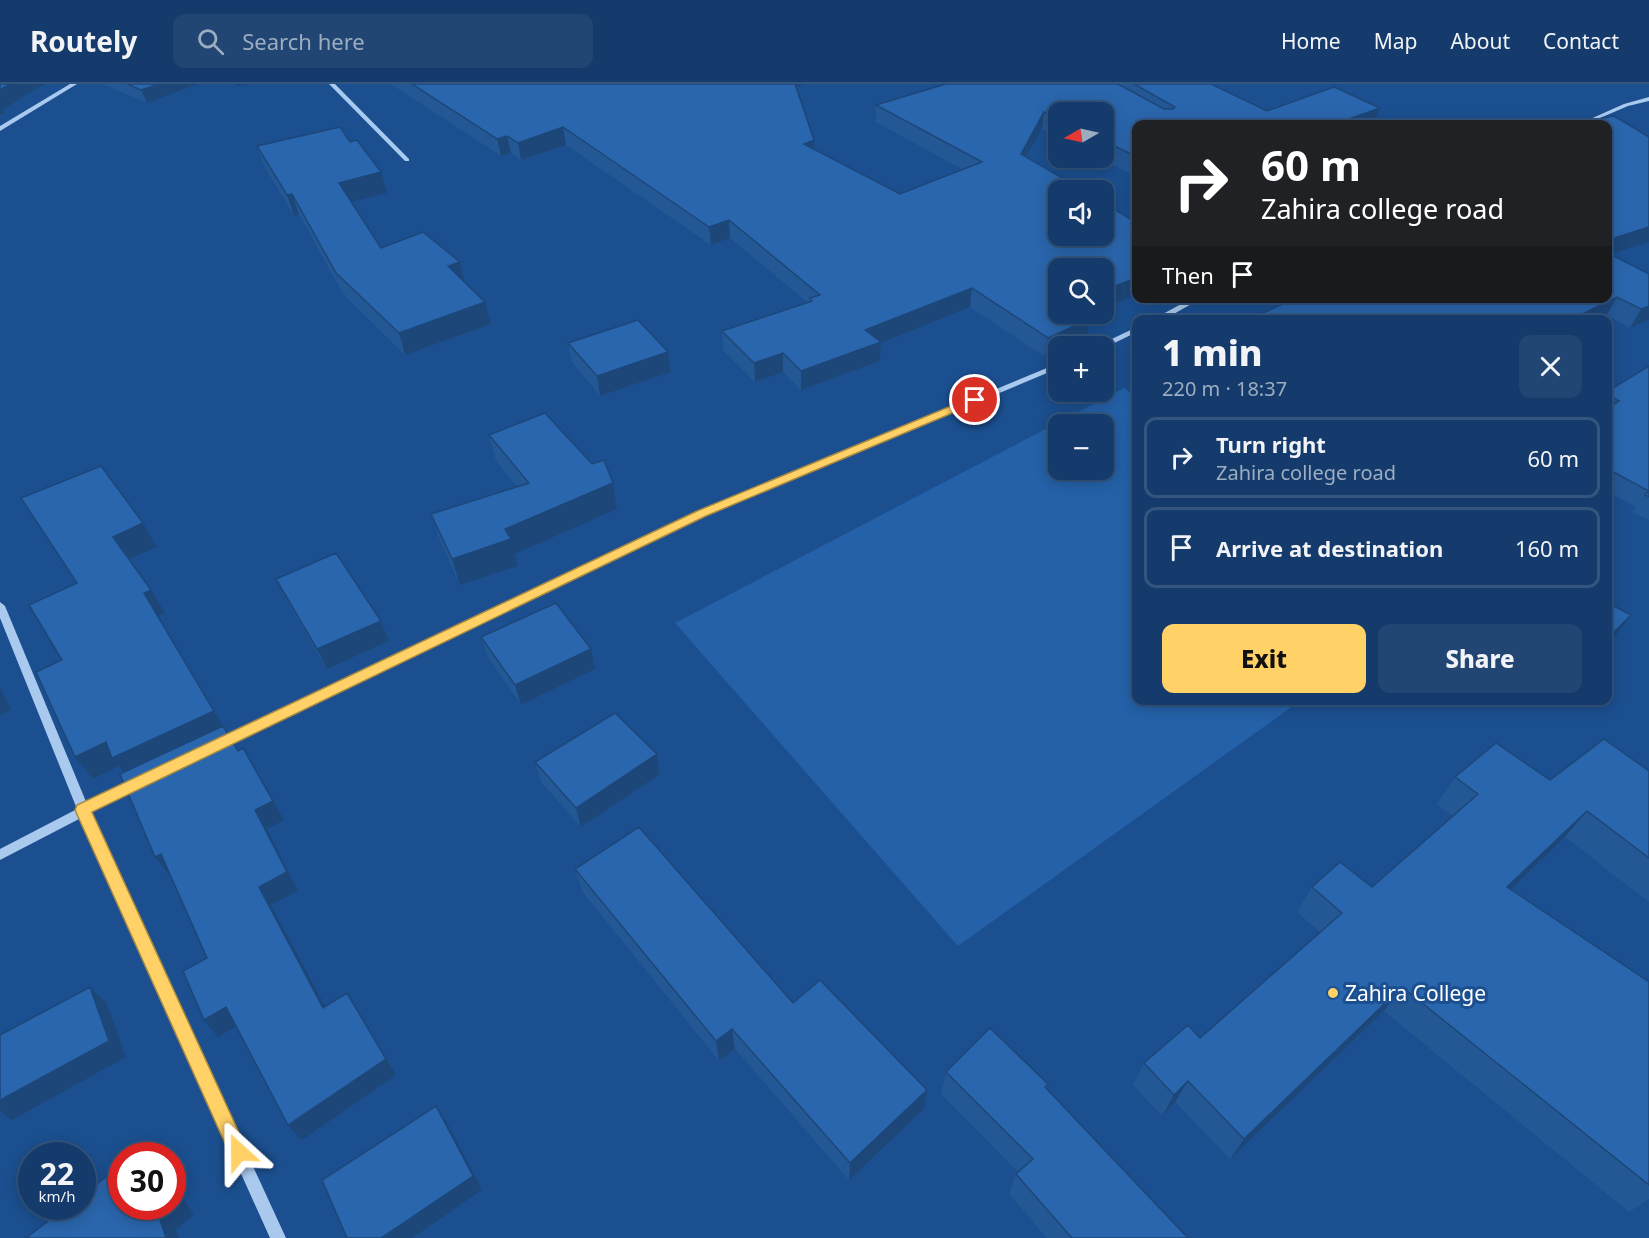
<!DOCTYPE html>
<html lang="en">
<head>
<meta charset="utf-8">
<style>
  body { margin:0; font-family:"Noto Sans",sans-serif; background:#214673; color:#f1f3f6; height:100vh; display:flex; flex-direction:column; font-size:22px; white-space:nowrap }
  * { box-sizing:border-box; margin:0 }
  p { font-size:20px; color:#9dadc1 }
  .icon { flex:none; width:33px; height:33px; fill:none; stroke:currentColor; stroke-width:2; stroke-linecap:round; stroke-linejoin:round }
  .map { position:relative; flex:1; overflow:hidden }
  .panel { position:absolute; left:1132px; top:231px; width:480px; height:390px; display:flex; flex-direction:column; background:#143b6b; border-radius:12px; box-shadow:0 3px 15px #0003,0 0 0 2px #33557e }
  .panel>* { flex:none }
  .guide { position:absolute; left:1132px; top:36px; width:480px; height:183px; border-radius:12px; box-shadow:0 3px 15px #0003,0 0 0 2px #33557e; background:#202124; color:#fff; overflow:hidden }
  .needle { width:39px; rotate:261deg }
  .fabs { position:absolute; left:1048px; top:18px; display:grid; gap:12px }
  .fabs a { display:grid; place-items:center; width:66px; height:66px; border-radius:12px; background:#143b6b; box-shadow:0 3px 15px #0003,0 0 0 2px #33557e; font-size:30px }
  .speed { position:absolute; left:18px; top:1058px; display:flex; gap:12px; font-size:30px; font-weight:700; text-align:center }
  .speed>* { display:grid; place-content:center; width:78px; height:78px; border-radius:50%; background:#143b6b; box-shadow:0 3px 15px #0003,0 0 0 2px #33557e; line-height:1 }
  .speed small { font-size:15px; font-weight:400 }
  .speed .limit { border:9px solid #d22; background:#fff; color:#111 }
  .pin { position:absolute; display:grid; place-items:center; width:51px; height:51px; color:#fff; margin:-26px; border:3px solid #fff; border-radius:50%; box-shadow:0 2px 6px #0007 }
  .me { position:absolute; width:66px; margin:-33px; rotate:336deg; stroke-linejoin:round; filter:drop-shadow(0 0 4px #0008) }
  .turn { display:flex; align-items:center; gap:21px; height:126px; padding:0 30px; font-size:27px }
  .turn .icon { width:78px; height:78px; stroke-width:2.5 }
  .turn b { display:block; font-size:42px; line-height:51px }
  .then { display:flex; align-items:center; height:57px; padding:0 30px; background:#0003; gap:12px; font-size:22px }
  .round { display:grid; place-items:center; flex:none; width:63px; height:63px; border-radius:12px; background:#214673 }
  .headline { display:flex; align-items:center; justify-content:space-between; height:102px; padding:0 30px }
  h1 { font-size:36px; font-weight:800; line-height:45px }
  .primary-button { display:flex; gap:12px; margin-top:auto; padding:12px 30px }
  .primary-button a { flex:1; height:69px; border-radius:12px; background:#ffd166; color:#111; font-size:24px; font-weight:800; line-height:69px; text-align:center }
  .primary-button a+a { background:#214673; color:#f1f3f6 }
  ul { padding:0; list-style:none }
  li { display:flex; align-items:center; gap:18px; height:81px; margin:0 12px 9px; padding:0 18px; border:3px solid #33557e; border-radius:12px }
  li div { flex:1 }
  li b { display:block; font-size:22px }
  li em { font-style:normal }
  header { display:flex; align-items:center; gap:36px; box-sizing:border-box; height:84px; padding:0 30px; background:#143b6b; border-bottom:2px solid #33557e }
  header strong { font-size:28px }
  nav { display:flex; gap:33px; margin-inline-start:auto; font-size:21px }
  .search { width:420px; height:54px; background:#214673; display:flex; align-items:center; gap:15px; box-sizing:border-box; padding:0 21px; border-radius:12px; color:#9dadc1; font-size:22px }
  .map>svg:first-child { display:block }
  .green { fill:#2461a8; fill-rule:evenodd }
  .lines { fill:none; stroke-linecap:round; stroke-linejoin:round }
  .minor { fill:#a9c9ee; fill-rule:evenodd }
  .wall { fill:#245895 }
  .shaded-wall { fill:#1d4779 }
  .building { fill:#2a66ad; stroke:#1d4779; stroke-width:1.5 }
  .route { fill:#ffd166; stroke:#a68842; stroke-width:1.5 }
  .poi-dot { fill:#ffd166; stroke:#1b4f8f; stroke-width:2 }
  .labels { text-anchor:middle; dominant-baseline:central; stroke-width:6; stroke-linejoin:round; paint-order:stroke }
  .near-poi-label { font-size:21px; fill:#fff; stroke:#1b4f8f; text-anchor:start }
</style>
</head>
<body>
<header>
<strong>Routely</strong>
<div class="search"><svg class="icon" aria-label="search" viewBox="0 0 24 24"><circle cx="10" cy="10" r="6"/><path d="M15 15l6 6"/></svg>Search here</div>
<nav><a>Home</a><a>Map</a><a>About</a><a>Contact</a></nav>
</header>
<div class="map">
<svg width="1649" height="1154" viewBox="0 0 1649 1154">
  <rect width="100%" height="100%" fill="#1b4f8f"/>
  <path class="green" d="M 1124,304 L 1137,313 L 1137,616 L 1300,617 L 958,862 L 675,539 ZM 1059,340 L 1104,340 L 1104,386 L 1059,386 Z"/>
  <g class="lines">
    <path class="minor" d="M 70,0 L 77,0 L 0,47 L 0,42 Z
      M 329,0 L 335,0 L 409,75 L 409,77 L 405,77 Z
      M 1649,13 L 1649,17 L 1628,22 L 1586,40 L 1579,40 L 1624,20 Z
      M 1192,214 L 1202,214 L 1163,236 L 1152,236 Z
      M 1137,243 L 1137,248 L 1104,264 L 1097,262 Z
      M 1059,279 L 1059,284 L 705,432 L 224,663 L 216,663 L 214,660 L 216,657 L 699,428 Z
      M 0,518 L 5,522 L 87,720 L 134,696 L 138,694 L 142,696 L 144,699 L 142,702 L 90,729 L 286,1154 L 270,1154 L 81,734 L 0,776 L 0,765 L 77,725 L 0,534 Z"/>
  </g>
  <path class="wall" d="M 103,0 L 198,0 L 147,19 Z
    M 391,0 L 805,0 L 796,3 L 814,65 L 900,110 L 962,85 L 876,38 L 876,21 L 946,0 L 1211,0 L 1267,27 L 1380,24 L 1374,40 L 1137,40 L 1137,93 L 1099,74 L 1104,74 L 1104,28 L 1059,28 L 1059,53 L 1042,45 L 1026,73 L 1137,139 L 1137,211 L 1104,223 L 1104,184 L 1059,230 L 1087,230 L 1083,231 L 1086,254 L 1068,262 L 1059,262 L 1045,273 L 970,223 L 881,259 L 880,277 L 801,306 L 783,288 L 755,298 L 723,266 L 722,247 L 807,218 L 730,154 L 711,161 L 566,61 L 521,76 L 511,69 L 501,72 Z
    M 1608,40 L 1649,158 L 1611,170 L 1649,190 L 1649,236 L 1630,244 L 1607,231 L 1599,236 L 1253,236 L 1254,233 L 1608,214 Z
    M 257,62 L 387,109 L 351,117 L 381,164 L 460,178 L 465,198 L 485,218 L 491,240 L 405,271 L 343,210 L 299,130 L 294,132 L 264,82 Z
    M 568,259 L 671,288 L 600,312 L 572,278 Z
    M 1649,282 L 1649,436 L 1633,428 L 1636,423 L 1608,408 L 1608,307 Z
    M 489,351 L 592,380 L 613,399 L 617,425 L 515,470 L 518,482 L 460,501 L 440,456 L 431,430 L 517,403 L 496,377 Z
    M 276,495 L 389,557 L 327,585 L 286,515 Z
    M 481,553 L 595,585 L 521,621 L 488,573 Z
    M 657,670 L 660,690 L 581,743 L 541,698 L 535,678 Z
    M 1649,687 L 1649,818 L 1565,753 L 1511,805 L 1649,898 L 1649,1115 L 1629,1128 L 1384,927 L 1230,1075 L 1175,1018 L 1162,1032 L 1133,1001 L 1144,979 L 1200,954 L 1320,848 L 1297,828 L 1312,803 L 1372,803 L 1453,732 L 1437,720 L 1455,693 L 1550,696 Z
    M 575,785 L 793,919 L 927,1006 L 924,1025 L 849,1096 L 735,965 L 719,977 L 582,807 Z
    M 946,988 L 1048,1000 L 1047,1005 L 1188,1154 L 1047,1154 L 1009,1110 L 1016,1090 L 1018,1088 L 941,1010 Z"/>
  <path class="shaded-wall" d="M 10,0 L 44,0 L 2,26 L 0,21 L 0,6 Z
    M 159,0 L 198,0 L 147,19 L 141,6 Z
    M 236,0 L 248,0 L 237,2 Z
    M 791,0 L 805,0 L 791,5 Z
    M 0,21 L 4,29 L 0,31 Z
    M 1380,24 L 1374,40 L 1345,40 L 1346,36 Z
    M 1044,28 L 1042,45 L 1018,87 L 1021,70 Z
    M 563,43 L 566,61 L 521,76 L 518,59 Z
    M 507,52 L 511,69 L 501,72 L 497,55 Z
    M 814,56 L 814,73 L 804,60 Z
    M 381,88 L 387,109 L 346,119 L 339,99 Z
    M 292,110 L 299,130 L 294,132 L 287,111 Z
    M 729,136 L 730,154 L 711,161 L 709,143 Z
    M 1649,143 L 1649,158 L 1608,171 L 1608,156 Z
    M 460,178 L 465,199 L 448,182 Z
    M 1137,194 L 1137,211 L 1104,223 L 1104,206 Z
    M 972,204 L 970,223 L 881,259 L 880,277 L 801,306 L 801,287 L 865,246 Z
    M 1617,213 L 1607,231 L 1599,236 L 1570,236 Z
    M 485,218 L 491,240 L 405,271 L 399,249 Z
    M 1649,222 L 1649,236 L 1630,244 L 1641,225 Z
    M 1090,235 L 1086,254 L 1068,262 L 1059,262 L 1059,267 L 1045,273 L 1048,254 Z
    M 668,268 L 671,288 L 600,312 L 597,292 Z
    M 783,269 L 783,288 L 755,298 L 754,279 Z
    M 613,399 L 617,425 L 515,470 L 518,482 L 460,501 L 452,475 L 505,445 Z
    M 143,439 L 157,463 L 127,476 L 113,453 Z
    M 151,506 L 165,529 L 158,532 L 249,686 L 129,696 L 119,682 L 93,695 L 75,673 L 144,509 Z
    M 1631,531 L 1616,551 L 1608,559 L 1608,554 Z
    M 381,537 L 389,557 L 327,585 L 317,565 Z
    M 591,565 L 595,585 L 521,621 L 515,601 Z
    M 0,603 L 11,626 L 0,631 Z
    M 243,664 L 284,736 L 267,745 L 298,807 L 271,821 L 335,941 L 323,924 L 259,803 L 255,726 Z
    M 657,670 L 660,690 L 581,743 L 576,724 Z
    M 1587,727 L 1565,753 L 1487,828 L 1507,803 Z
    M 161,770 L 175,788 L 169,791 L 155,773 Z
    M 90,903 L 107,920 L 126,973 L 12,1036 L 0,1027 L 0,1016 Z
    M 1402,903 L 1384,927 L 1230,1075 L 1244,1055 Z
    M 347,909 L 358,926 L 396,991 L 302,1056 L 288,1041 Z
    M 226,923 L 240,940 L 218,953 L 204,936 Z
    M 732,945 L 735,965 L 719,977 L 716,957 Z
    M 1188,997 L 1175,1018 L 1162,1032 L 1174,1011 Z
    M 927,1006 L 924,1025 L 849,1096 L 850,1079 Z
    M 436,1022 L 446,1037 L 482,1106 L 412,1154 L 381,1154 Z
    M 172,1098 L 194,1131 L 176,1146 L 179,1154 L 166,1154 L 159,1133 L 172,1111 Z"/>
  <path class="building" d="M 0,0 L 10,0 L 0,6 Z
    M 127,0 L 159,0 L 141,6 Z
    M 412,0 L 795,0 L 814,56 L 804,60 L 900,110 L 982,78 L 876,21 L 946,0 L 1118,0 L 1164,25 L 1173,25 L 1175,23 L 1134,0 L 1211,0 L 1267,27 L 1334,3 L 1380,24 L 1346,36 L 1356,40 L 1137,40 L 1137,73 L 1104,57 L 1104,28 L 1059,28 L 1059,35 L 1044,28 L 1021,70 L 1083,106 L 1059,106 L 1059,152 L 1104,152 L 1104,119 L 1137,139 L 1137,194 L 1104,206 L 1104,184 L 1059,184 L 1059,230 L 1080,230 L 1090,235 L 1048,254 L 972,204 L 865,246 L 881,258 L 801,287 L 783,269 L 754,279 L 722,247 L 812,217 L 810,214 L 820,211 L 729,136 L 709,143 L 563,43 L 518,59 L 507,52 L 497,55 Z
    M 1614,32 L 1649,53 L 1649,143 L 1608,156 L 1608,40 L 1570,40 Z
    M 340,43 L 350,58 L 357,56 L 381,88 L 339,99 L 381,164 L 423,148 L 460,178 L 448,182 L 485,218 L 399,249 L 336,189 L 292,110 L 287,111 L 257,62 Z
    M 1608,169 L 1649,190 L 1649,222 L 1641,225 L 1617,213 L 1570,236 L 1258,236 L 1254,233 L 1296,214 L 1608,214 Z
    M 638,236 L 668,268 L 597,292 L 568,259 Z
    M 1649,282 L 1649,413 L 1645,411 L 1649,407 L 1608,385 L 1608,324 L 1619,317 L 1608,311 L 1608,307 Z
    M 545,329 L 592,380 L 604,376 L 613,399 L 505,445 L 511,455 L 452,475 L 431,430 L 529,399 L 489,351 Z
    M 101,382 L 143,439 L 113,453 L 151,506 L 144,509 L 214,627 L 112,674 L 106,658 L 75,673 L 36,588 L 62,576 L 29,521 L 77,499 L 21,414 Z
    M 336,469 L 381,537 L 317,565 L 276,495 Z
    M 556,519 L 591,565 L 515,601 L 481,553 Z
    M 1608,519 L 1631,531 L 1608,554 Z
    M 615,629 L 657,670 L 576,724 L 535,678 Z
    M 223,642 L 238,667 L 243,664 L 273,717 L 255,726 L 287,788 L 259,803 L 323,924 L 347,909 L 386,975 L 288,1041 L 226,923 L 204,936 L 183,887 L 207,874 L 161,770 L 155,773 L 120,690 Z
    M 1604,655 L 1649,687 L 1649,774 L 1587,727 L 1507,803 L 1649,898 L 1649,1101 L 1402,903 L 1244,1055 L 1188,997 L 1174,1011 L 1144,979 L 1188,941 L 1200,954 L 1342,829 L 1312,803 L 1340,778 L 1372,803 L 1478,710 L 1455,693 L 1496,659 L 1550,696 Z
    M 639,743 L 793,919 L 820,896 L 927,1006 L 850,1079 L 732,945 L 716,957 L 575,785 Z
    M 90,903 L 109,957 L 0,1016 L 0,951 Z
    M 990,944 L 1048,1000 L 1045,1003 L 1188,1154 L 1072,1154 L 1016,1090 L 1033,1075 L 946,988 Z
    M 436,1022 L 473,1092 L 381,1154 L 347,1154 L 322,1096 Z
    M 143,1065 L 147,1071 L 134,1071 Z
    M 122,1081 L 122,1122 L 172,1122 L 159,1133 L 166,1154 L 26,1154 L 68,1122 L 82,1122 L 82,1111 Z
    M 172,1111 L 177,1118 L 172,1122 Z"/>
  <path class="route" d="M 975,312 L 979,313 L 979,318 L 706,432 L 92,728 L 248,1068 L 246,1075 L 239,1078 L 232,1075 L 75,726 L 77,721 L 697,427 Z"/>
  <circle class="poi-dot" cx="1333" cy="909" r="6"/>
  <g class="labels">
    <g class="near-poi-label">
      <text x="1345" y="909">Zahira College</text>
    </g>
  </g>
</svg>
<div class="fabs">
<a><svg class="needle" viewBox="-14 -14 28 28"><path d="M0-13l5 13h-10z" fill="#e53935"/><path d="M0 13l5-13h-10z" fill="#9dadc1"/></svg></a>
<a><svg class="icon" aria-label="sound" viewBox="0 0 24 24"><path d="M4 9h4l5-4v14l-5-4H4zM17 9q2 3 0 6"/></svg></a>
<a><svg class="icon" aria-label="search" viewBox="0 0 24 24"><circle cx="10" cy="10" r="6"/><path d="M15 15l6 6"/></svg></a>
<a>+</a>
<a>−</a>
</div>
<div class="speed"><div>22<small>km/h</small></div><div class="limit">30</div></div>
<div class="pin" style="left:975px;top:316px;background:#d93025"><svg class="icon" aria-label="arrive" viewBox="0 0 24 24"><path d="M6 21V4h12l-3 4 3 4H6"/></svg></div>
<svg class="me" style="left:239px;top:1068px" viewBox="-20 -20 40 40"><path d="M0-17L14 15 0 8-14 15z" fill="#ffd166" stroke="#fff" stroke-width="4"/></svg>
<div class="guide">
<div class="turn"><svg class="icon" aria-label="right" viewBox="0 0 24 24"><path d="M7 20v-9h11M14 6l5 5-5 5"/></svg><div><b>60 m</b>Zahira college road</div></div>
<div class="then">Then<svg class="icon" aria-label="arrive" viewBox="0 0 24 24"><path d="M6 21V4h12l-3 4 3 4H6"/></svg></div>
</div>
<section class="panel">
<div class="headline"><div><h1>1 min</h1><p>220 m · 18:37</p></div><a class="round"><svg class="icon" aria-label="close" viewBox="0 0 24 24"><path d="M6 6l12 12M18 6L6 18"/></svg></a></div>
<ul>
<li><svg class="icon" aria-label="right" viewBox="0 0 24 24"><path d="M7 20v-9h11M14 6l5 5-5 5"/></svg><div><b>Turn right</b><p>Zahira college road</p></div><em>60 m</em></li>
<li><svg class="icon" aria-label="arrive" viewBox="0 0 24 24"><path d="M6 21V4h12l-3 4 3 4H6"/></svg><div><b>Arrive at destination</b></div><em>160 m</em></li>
</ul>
<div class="primary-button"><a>Exit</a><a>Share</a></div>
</section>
</div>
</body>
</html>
